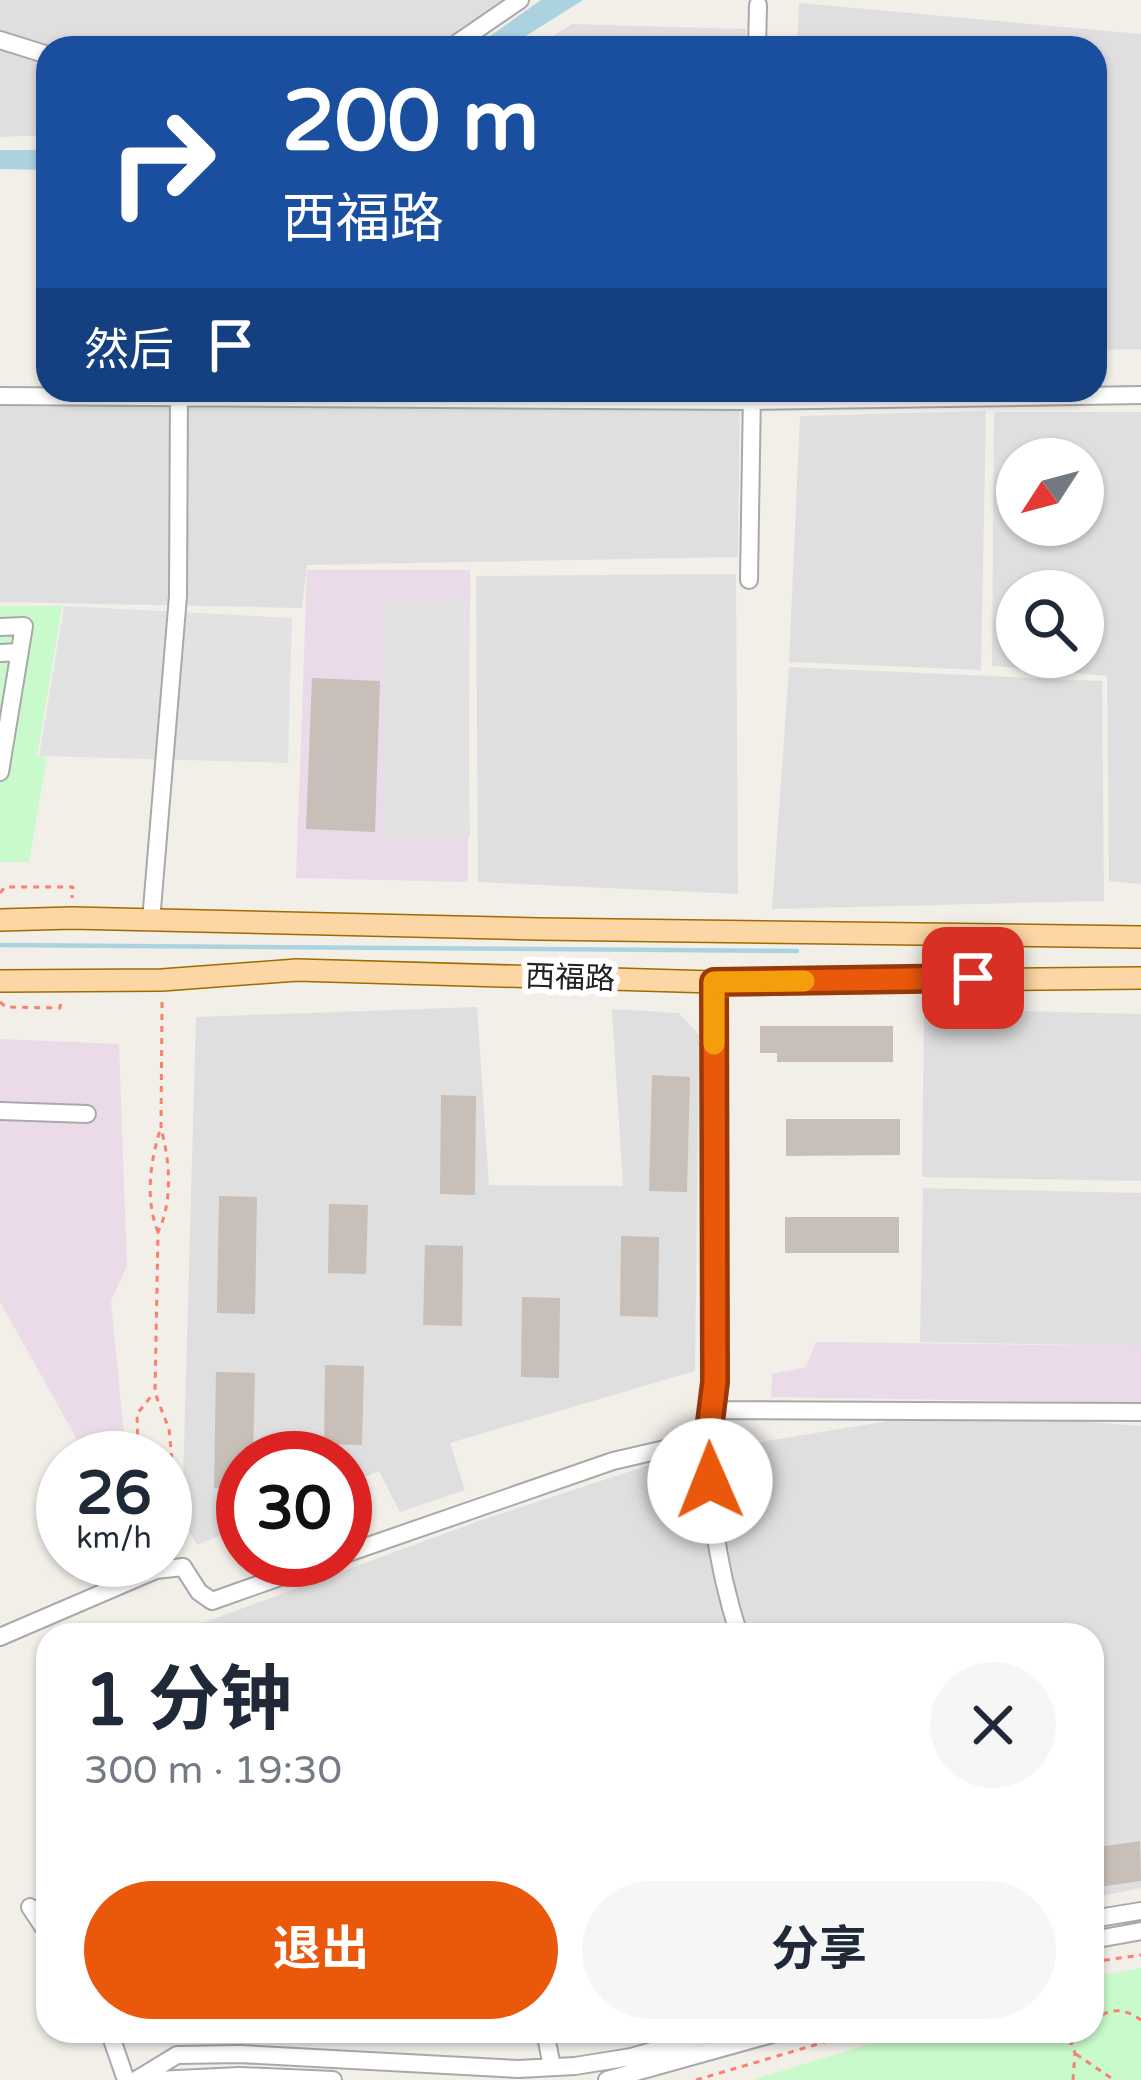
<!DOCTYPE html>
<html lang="zh">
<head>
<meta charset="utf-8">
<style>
  body { margin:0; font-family:"Varela Round","Noto Sans SC",sans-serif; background:#f6f6f7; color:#1f2937; height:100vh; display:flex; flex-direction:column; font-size:45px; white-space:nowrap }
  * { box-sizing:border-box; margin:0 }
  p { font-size:39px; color:#747a83 }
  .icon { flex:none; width:66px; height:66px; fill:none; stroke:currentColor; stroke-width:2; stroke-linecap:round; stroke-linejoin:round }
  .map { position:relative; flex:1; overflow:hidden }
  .details { position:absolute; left:36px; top:1623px; width:1068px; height:420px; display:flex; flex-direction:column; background:#fff; border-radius:36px; box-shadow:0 3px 9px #0004 }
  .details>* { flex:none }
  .banner { position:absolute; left:36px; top:36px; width:1071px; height:366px; border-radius:36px; box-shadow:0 3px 9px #0004; background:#1a4fa0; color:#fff; overflow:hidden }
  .needle { width:78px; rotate:234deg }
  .tools { position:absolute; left:996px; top:438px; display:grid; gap:24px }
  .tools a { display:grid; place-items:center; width:108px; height:108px; border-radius:50%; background:#fff; box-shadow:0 3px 9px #0004; font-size:60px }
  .speed { position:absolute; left:36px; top:1431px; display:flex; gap:24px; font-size:60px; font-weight:700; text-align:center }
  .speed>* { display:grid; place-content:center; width:156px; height:156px; border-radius:50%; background:#fff; box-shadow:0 3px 9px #0004; line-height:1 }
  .speed small { font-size:30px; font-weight:400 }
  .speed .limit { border:18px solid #d22; background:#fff; color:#111 }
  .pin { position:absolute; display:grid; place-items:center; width:102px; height:102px; color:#fff; margin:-51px; border-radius:24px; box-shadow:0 6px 18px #0006 }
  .me { position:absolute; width:132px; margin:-66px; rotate:359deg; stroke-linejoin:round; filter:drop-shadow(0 0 9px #0008) }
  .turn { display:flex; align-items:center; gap:42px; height:252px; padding:0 48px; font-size:54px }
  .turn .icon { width:156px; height:156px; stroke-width:2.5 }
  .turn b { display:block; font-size:84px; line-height:102px }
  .then { display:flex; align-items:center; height:114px; padding:0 48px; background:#0003; gap:24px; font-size:45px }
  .round { display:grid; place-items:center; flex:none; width:126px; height:126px; border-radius:63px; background:#f6f6f7 }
  .headline { display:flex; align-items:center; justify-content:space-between; height:204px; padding:0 48px }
  h1 { font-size:72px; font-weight:700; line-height:90px }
  .action { display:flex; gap:24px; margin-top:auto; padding:24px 48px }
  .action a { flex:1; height:138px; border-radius:72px; background:#ea580c; color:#fff; font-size:48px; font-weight:700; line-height:138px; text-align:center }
  .action a+a { background:#f6f6f7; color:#1f2937 }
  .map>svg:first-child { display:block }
  .residential { fill:#e0dfdf; fill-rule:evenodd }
  .industrial { fill:#ebdbe8 }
  .park { fill:#c8facc }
  .parking { fill:#e2e2e2 }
  .water { fill:#aad3df }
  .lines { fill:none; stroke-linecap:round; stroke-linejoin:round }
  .stream { stroke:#aad3df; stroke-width:4.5 }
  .building { fill:#c7bfb8 }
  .minor-casing { stroke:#a9a9a9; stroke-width:20 }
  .major-casing { stroke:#a06b00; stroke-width:24 }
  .path { stroke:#fa8072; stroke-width:3; stroke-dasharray:6 6; stroke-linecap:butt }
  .minor { stroke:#fff; stroke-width:16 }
  .major { stroke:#fcd6a4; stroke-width:21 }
  .route-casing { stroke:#983908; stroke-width:30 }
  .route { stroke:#ea580c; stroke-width:21 }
  .slow { stroke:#f59e0b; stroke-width:21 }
  .labels { text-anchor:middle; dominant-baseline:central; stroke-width:12; stroke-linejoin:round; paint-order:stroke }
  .street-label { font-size:30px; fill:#222; stroke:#fff }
</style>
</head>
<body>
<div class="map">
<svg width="1141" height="2080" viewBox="0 0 1141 2080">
  <rect width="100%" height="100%" fill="#f2efe9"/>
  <path class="residential" d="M 0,0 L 514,0 L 445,48 L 48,48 L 48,135 L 0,137 Z
    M 799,3 L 1141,34 L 1141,349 L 1095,350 L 1095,48 L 797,48 Z
    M 572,24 L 746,29 L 745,48 L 534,48 Z
    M 58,390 L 740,390 L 738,557 L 307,565 L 302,608 L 0,602 L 0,392 Z
    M 986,411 L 981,670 L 789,662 L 800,416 Z
    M 994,412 L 1141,412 L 1141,884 L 1109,881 L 1107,676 L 992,666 ZM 1017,459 L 1083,459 L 1083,525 L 1017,525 ZM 1017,591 L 1083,591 L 1083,657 L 1017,657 Z
    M 736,574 L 738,894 L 478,882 L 476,576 Z
    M 789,667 L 1102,681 L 1104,901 L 772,909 Z
    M 477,1007 L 489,1185 L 623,1186 L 612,1009 L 679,1013 L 699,1035 L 695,1371 L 450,1443 L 465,1490 L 400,1512 L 379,1471 L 345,1485 L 345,1458 L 243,1458 L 243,1526 L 197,1545 L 182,1518 L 196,1017 Z
    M 924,1009 L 1141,1014 L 1141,1181 L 922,1177 Z
    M 923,1188 L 1141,1193 L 1141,1346 L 920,1342 Z
    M 901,1419 L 1050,1419 L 1141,1426 L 1141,1888 L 1092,1898 L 1092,1635 L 197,1635 L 197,1625 L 476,1522 L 655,1463 L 688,1485 L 725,1474 L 749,1444 Z
    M 330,2031 L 560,2031 L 507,2042 Z"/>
  <path class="industrial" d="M 307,570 L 470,570 L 468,882 L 296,878 Z
    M 0,1039 L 119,1044 L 127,1266 L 111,1301 L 125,1445 L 79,1443 L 0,1302 Z
    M 816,1342 L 1141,1346 L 1141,1403 L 771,1397 L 772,1374 L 806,1367 Z"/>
  <path class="park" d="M 0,606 L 62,606 L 37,756 L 47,757 L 29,862 L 0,862 Z
    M 1141,1968 L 1141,2080 L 752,2080 L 912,2031 L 1092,2031 L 1092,1977 Z"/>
  <path class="parking" d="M 466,599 L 470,837 L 386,839 L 382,600 Z
    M 64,606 L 292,618 L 288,763 L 39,756 Z"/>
  <path class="water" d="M 541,0 L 583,0 L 507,48 L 473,48 Z
    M 0,150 L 48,150 L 48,170 L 0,169 Z"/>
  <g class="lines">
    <path class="stream" d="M 0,945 L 797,951"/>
  </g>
  <path class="building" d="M 312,678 L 380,681 L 375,832 L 306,829 Z
    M 760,1026 L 893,1026 L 893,1062 L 777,1062 L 777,1053 L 760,1053 Z
    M 652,1075 L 690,1077 L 687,1192 L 649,1191 Z
    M 441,1095 L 476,1096 L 475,1195 L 440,1194 Z
    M 786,1119 L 900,1119 L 900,1155 L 786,1156 Z
    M 219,1196 L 257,1197 L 255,1314 L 217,1313 Z
    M 329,1204 L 368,1205 L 366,1274 L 328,1273 Z
    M 785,1217 L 899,1217 L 899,1253 L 785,1253 Z
    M 621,1236 L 659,1237 L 658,1317 L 620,1316 Z
    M 425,1245 L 463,1246 L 462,1326 L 423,1325 Z
    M 522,1297 L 560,1298 L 559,1378 L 521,1377 Z
    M 325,1365 L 364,1366 L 362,1445 L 324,1444 Z
    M 216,1372 L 255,1373 L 253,1458 L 243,1458 L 243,1489 L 214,1488 Z
    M 1140,1841 L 1141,1881 L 1092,1888 L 1092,1848 Z"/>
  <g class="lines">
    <defs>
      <path id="minor" d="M 0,40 L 48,55
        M 450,48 L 520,0
        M 757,48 L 758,5
        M 0,396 L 752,401 L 1141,395
        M 749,580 L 752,391
        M 0,627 L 24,626 L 0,772
        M 0,653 L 20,652
        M 151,921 L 178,596 L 179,390
        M 714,982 L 715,1382 C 702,1467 713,1553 739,1635
        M 0,1111 L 87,1114
        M 710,1410 L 1141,1412
        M 345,1554 L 613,1461 L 708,1439
        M 0,1637 L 156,1570 L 183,1567 L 199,1592 L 212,1601 L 328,1560
        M 30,1907 L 48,1934
        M 1092,1919 L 1141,1911
        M 1092,1940 L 1141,1931
        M 109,2031 L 126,2080
        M 545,2031 L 552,2067
        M 136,2080 L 177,2055 L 240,2054 L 518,2069 L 575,2066 L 631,2057 L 722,2031
        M 156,2080 L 240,2076 L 333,2080
        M 607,2080 L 783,2031"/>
      <path id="major" d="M 0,920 L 72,918 L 539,929 L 1141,937
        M 0,981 L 162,980 L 297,970 L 714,982 L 1141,978"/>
    </defs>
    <use href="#minor" class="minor-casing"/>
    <use href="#major" class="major-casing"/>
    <path class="path" d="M 0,893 L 5,887 L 73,887 L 72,898
      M 0,1002 L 6,1007 L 60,1008 L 61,998
      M 162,1002 L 161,1129 C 170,1160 173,1202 158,1232 L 155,1393 L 169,1429 L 173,1472 L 167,1495 L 179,1548
      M 158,1232 C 145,1200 150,1163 160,1130
      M 142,1458 L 138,1448 L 137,1414 L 153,1394
      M 1092,1962 L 1141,1955
      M 1092,2021 C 1110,2008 1123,2007 1141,2020
      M 1076,2054 L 1114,2080
      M 696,2080 L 862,2031
      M 1073,2080 L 1075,2053 L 1071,2044 L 1081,2031"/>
    <use href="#minor" class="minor"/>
    <use href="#major" class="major"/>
  </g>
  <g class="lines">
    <defs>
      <path id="route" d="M 710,1481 L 708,1438 L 715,1382 L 714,982 L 973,978"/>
    </defs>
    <use href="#route" class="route-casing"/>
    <use href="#route" class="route"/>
    <path class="slow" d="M 714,1044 L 714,982 L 804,981"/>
  </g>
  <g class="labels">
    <g class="street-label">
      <text transform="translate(570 978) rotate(2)">西福路</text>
    </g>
  </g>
</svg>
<div class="tools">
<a><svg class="needle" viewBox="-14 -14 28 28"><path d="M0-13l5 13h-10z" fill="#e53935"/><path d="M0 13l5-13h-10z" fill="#747a83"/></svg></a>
<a><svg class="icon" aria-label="search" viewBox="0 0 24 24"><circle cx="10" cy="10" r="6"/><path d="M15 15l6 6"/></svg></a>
</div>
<div class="speed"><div>26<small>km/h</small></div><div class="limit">30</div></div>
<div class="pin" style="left:973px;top:978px;background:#d93025"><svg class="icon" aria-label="arrive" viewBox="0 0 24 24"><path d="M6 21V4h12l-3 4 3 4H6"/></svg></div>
<svg class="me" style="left:710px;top:1481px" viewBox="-20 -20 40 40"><circle r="19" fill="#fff"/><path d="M0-13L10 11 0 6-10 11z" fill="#ea580c"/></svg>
<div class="banner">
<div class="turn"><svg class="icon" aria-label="right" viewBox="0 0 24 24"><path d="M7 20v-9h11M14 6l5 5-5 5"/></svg><div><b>200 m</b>西福路</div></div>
<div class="then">然后<svg class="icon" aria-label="arrive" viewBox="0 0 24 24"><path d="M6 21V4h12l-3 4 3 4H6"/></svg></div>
</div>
<section class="details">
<div class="headline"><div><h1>1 分钟</h1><p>300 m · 19:30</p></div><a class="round"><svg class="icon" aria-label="close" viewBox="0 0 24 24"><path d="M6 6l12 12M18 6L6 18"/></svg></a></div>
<div class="action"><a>退出</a><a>分享</a></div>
</section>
</div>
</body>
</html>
